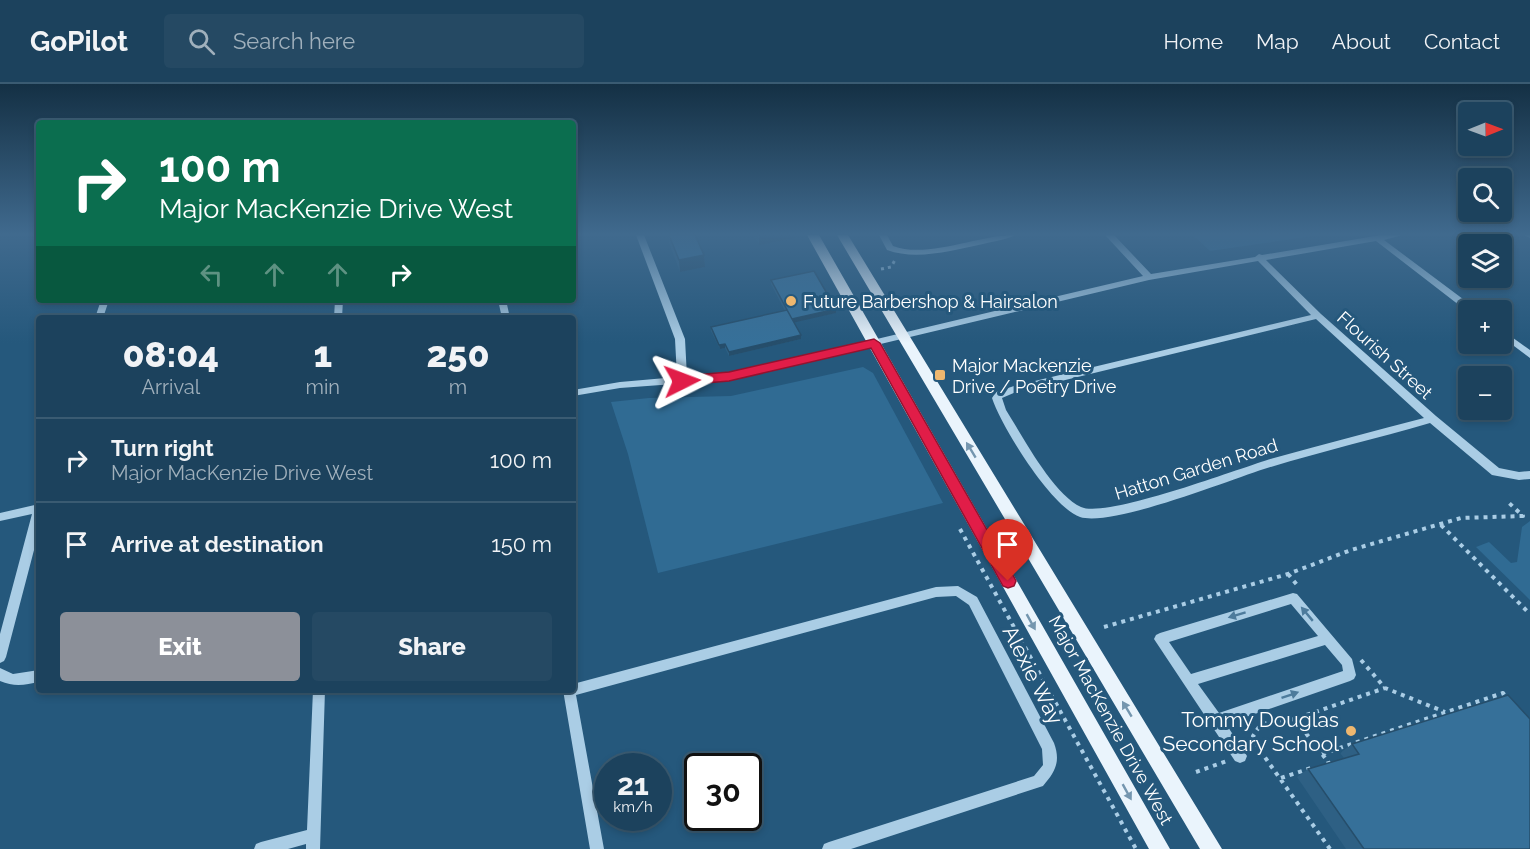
<!DOCTYPE html>
<html lang="en">
<head>
<meta charset="utf-8">
<style>
  body { margin:0; font-family:Raleway,sans-serif; background:#254963; color:#f1f3f6; height:100vh; display:flex; flex-direction:column; font-size:22px; white-space:nowrap }
  * { box-sizing:border-box; margin:0 }
  p { font-size:20px; color:#a0b0bc }
  .icon { flex:none; width:33px; height:33px; fill:none; stroke:currentColor; stroke-width:2; stroke-linecap:round; stroke-linejoin:round }
  .map { position:relative; flex:1; overflow:hidden }
  .panel { position:absolute; left:36px; top:231px; width:540px; height:378px; display:flex; flex-direction:column; background:#1c425d; border-radius:6px; box-shadow:0 3px 9px #0003,0 0 0 2px #3a5b72 }
  .panel>* { flex:none }
  .top-card { position:absolute; left:36px; top:36px; width:540px; height:183px; border-radius:6px; box-shadow:0 3px 9px #0003,0 0 0 2px #3a5b72; background:#0b6e4f; color:#fff; overflow:hidden }
  .needle { width:39px; rotate:89deg }
  .controls { position:absolute; left:1458px; top:18px; display:grid; gap:12px }
  .controls a { display:grid; place-items:center; width:54px; height:54px; border-radius:6px; background:#1c425d; box-shadow:0 3px 9px #0003,0 0 0 2px #3a5b72; font-size:30px }
  .speed { position:absolute; left:594px; top:669px; display:flex; gap:12px; font-size:30px; font-weight:700; text-align:center }
  .speed>* { display:grid; place-content:center; width:78px; height:78px; border-radius:50%; background:#1c425d; box-shadow:0 3px 9px #0003,0 0 0 2px #3a5b72; line-height:1 }
  .speed small { font-size:15px; font-weight:400 }
  .speed .limit { border:3px solid #111; border-radius:9px; background:#fff; color:#111 }
  .pin { position:absolute; display:grid; place-items:center; width:51px; height:51px; color:#fff; margin:-62px -26px; border-radius:50% 50% 50% 0; rotate:-45deg; box-shadow:0 0 6px #0007 }
  .pin .icon { rotate:45deg }
  .me { position:absolute; width:66px; margin:-33px; rotate:87deg; stroke-linejoin:round; filter:drop-shadow(0 0 4px #0008) }
  .turn { display:flex; align-items:center; gap:21px; height:126px; padding:0 24px; font-size:27px }
  .turn .icon { width:78px; height:78px; stroke-width:2.5 }
  .turn b { display:block; font-size:42px; line-height:51px }
  .lanes { display:flex; align-items:center; height:57px; padding:0 24px; background:#0003; justify-content:center; gap:30px; direction:ltr }
  .lanes .off { opacity:.35 }
  .eta { display:flex; justify-content:space-evenly; align-items:center; height:102px; text-align:center }
  .eta b { font-size:36px; font-weight:800; line-height:42px }
  .cta { display:flex; gap:12px; margin-top:auto; padding:12px 24px }
  .cta a { flex:1; height:69px; border-radius:6px; background:#8c9099; color:#fff; font-size:24px; font-weight:800; line-height:69px; text-align:center }
  .cta a+a { background:#254963; color:#f1f3f6 }
  ul { padding:0; list-style:none }
  li { display:flex; align-items:center; gap:18px; height:84px; padding:0 24px; border-top:2px solid #3a5b72 }
  li div { flex:1 }
  li b { display:block; font-size:22px }
  li em { font-style:normal }
  header { display:flex; align-items:center; gap:36px; box-sizing:border-box; height:84px; padding:0 30px; background:#1c425d; border-bottom:2px solid #3a5b72 }
  header strong { font-size:28px }
  nav { display:flex; gap:33px; margin-inline-start:auto; font-size:21px }
  .search { width:420px; height:54px; background:#254963; display:flex; align-items:center; gap:15px; box-sizing:border-box; padding:0 21px; border-radius:6px; color:#a0b0bc; font-size:22px }
  .map>svg:first-child { display:block }
  .green { fill:#306b93 }
  .lines { fill:none; stroke-linecap:round; stroke-linejoin:round }
  .path-far1 { stroke:#aacde5; stroke-width:3; stroke-dasharray:3 4; stroke-linecap:butt }
  .path { stroke:#aacde5; stroke-width:4; stroke-dasharray:4 5; stroke-linecap:butt }
  .minor { fill:#aacde5; fill-rule:evenodd }
  .major { fill:#eaf4fc; fill-rule:evenodd }
  .wall { fill:#2e6084 }
  .shaded-wall { fill:#264e6b }
  .building { fill:#367099; stroke:#264e6b; stroke-width:1.5 }
  .oneway { fill:#7496af }
  .oneway2 { fill:#4d7b9c }
  .route { fill:#e11d48; stroke:#92132f; stroke-width:1.5 }
  .poi-dot { fill:#eeb76f; stroke:#25587c; stroke-width:2 }
  .labels { text-anchor:middle; dominant-baseline:central; stroke-width:6; stroke-linejoin:round; paint-order:stroke }
  .poi-label { font-size:18px; fill:#fff; stroke:#25587c; text-anchor:start }
  .street-label { font-size:18px; fill:#fff; stroke:#25587c }
  .near-street-label { font-size:21px; fill:#fff; stroke:#25587c }
  .near-poi-label { font-size:21px; fill:#fff; stroke:#25587c; text-anchor:end }
</style>
</head>
<body>
<header>
<strong>GoPilot</strong>
<div class="search"><svg class="icon" aria-label="search" viewBox="0 0 24 24"><circle cx="10" cy="10" r="6"/><path d="M15 15l6 6"/></svg>Search here</div>
<nav><a>Home</a><a>Map</a><a>About</a><a>Contact</a></nav>
</header>
<div class="map">
<svg width="1530" height="765" viewBox="0 0 1530 765">
  <rect width="100%" height="100%" fill="#25587c"/>
  <path class="green" d="M 1193,151 L 1319,151 L 1210,167 Z
    M 863,283 L 873,289 L 943,419 L 658,489 L 628,370 L 611,318 L 649,314 L 731,312 Z
    M 1530,437 L 1530,516 L 1476,463 L 1489,458 L 1511,479 L 1517,478 L 1522,443 Z"/>
  <g class="lines">
    <path class="path-far1" d="M 881,185 L 891,183 L 895,176
      M 957,308 L 986,300 L 991,305"/>
    <path class="path" d="M 1441,441 L 1530,530
      M 960,445 L 1136,765
      M 1288,490 L 1298,502
      M 1104,543 L 1288,490 L 1351,466 L 1461,434 L 1523,432 L 1508,418
      M 1361,576 L 1385,604 L 1445,628
      M 1295,635 L 1329,679 L 1326,680
      M 1322,670 L 1503,609 L 1506,613
      M 1196,688 L 1227,677
      M 1281,694 L 1311,684
      M 1330,765 L 1259,665 L 1253,652 L 1261,640 L 1295,635 L 1385,604"/>
    <path class="minor" d="M 636,151 L 644,151 L 685,255 L 687,293 L 729,290 L 1143,192 L 1105,151 L 1114,151 L 1151,190 L 1255,173 L 1259,170 L 1262,171 L 1381,151 L 1402,151 L 1384,156 L 1475,224 L 1476,226 L 1468,228 L 1376,157 L 1266,176 L 1321,230 L 1436,332 L 1499,384 L 1519,388 L 1530,387 L 1530,395 L 1519,396 L 1492,391 L 1430,339 C 1375,355 1319,368 1264,385 C 1227,397 1112,443 1080,433 C 1051,423 1001,342 992,314 L 996,308 L 1014,302 L 1311,231 L 1258,177 L 1149,196 L 729,296 L 620,304 L 573,312 L 573,306 L 620,298 L 677,293 L 675,255 ZM 1316,235 L 1424,334 C 1374,347 1324,360 1274,374 C 1240,384 1107,435 1081,423 C 1053,410 1023,353 1006,326 L 1002,314 L 1016,308 Z
      M 879,151 L 887,151 L 893,162 C 927,175 978,151 1015,151 C 1006,156 994,157 983,160 C 953,166 917,177 887,166 Z
      M 1524,151 L 1530,151 L 1530,154 Z
      M 101,216 L 109,216 L 103,234 L 95,234 Z
      M 335,216 L 343,216 L 342,234 L 334,234 Z
      M 498,216 L 506,216 L 510,234 L 502,234 Z
      M 1502,246 L 1530,266 L 1530,274 L 1502,253 Z
      M 39,420 L 39,447 L 6,573 L 4,577 L 0,579 L 0,550 L 32,430 L 0,437 L 0,429 Z
      M 958,502 L 977,513 L 1054,659 C 1061,678 1055,688 1043,702 L 851,765 L 822,765 L 824,760 L 829,758 L 1034,692 L 1043,681 L 1042,665 L 969,521 L 956,512 L 936,513 L 576,611 L 604,765 L 590,765 L 563,606 L 573,606 L 573,600 L 936,503 Z
      M 1293,509 L 1297,510 L 1352,575 L 1356,591 L 1354,595 L 1350,597 L 1226,640 L 1247,672 L 1245,677 L 1240,679 L 1235,677 L 1154,555 L 1156,551 L 1160,549 ZM 1291,520 L 1318,552 L 1191,590 L 1169,558 ZM 1325,561 L 1342,581 L 1343,587 L 1219,629 L 1198,600 Z
      M 0,584 L 13,590 L 39,586 L 39,598 C 25,601 14,603 0,597 Z
      M 313,606 L 325,606 L 320,765 L 306,765 L 306,760 L 288,765 L 254,765 L 256,760 L 261,758 L 307,746 Z"/>
    <path class="major" d="M 807,151 L 819,151 L 1170,765 L 1149,765 Z
      M 837,151 L 848,151 L 1222,765 L 1200,765 Z"/>
  </g>
  <path class="wall" d="M 668,151 L 695,151 L 704,171 L 705,183 L 680,188 L 669,159 Z
    M 754,151 L 795,151 L 795,154 L 759,161 Z
    M 771,196 L 836,229 L 793,238 L 801,255 L 729,272 L 725,264 L 720,265 L 711,247 L 711,243 L 785,227 L 771,200 Z
    M 1352,660 L 1530,765 L 1346,765 L 1297,693 L 1308,685 L 1344,674 L 1340,669 Z"/>
  <path class="shaded-wall" d="M 759,151 L 795,151 L 795,154 L 759,161 Z
    M 704,171 L 705,183 L 680,188 L 679,176 Z
    M 836,225 L 836,229 L 792,239 L 792,235 Z
    M 801,251 L 801,255 L 729,272 L 729,268 Z
    M 725,260 L 725,264 L 720,265 L 719,261 Z"/>
  <path class="building" d="M 669,151 L 695,151 L 704,171 L 679,176 Z
    M 814,187 L 836,225 L 792,235 L 771,196 Z
    M 787,226 L 801,251 L 729,268 L 725,260 L 719,261 L 711,243 Z
    M 1508,611 L 1530,635 L 1530,765 L 1364,765 L 1308,685 L 1359,670 L 1352,660 Z"/>
  <defs><path id="oneway-solid" d="M-6-.8H1V-3.2L6.5 0L1 3.2V.8H-6Z" transform="scale(1.5)"/></defs>
  <g class="oneway">
    <use href="#oneway-solid" transform="translate(971 366) rotate(-121)"/>
    <use href="#oneway-solid" transform="translate(1031 538) rotate(61)"/>
    <use href="#oneway-solid" transform="translate(1127 625) rotate(-121)"/>
    <use href="#oneway-solid" transform="translate(1127 708) rotate(61)"/>
  </g>
  <g class="oneway2">
    <use href="#oneway-solid" transform="translate(1307 530) rotate(-130)"/>
    <use href="#oneway-solid" transform="translate(1237 531) rotate(163)"/>
    <use href="#oneway-solid" transform="translate(1290 611) rotate(-19)"/>
  </g>
  <linearGradient id="sky" x2="0" y2="1"><stop stop-color="#143044"/><stop offset="0.58" stop-color="#406a8e"/><stop offset="1" stop-color="#406a8e" stop-opacity="0"/></linearGradient>
  <rect width="1530" height="259" fill="url(#sky)"/>
  <path class="route" d="M 874,255 L 880,259 L 1014,493 L 1016,497 L 1014,502 L 1008,504 L 1003,502 L 871,264 L 729,297 L 682,301 L 675,297 L 682,292 L 729,288 Z"/>
  <g class="poi-dot">
    <circle cx="791" cy="217" r="6"/>
    <rect x="934" y="285" width="12" height="12" rx="3"/>
    <circle cx="1351" cy="647" r="6"/>
  </g>
  <g class="labels">
    <g class="poi-label">
      <text x="803" y="217">Future Barbershop &amp; Hairsalon</text>
      <text x="952" y="281">Major Mackenzie<tspan x="952" dy="21">Drive / Poetry Drive</tspan></text>
    </g>
    <g class="street-label">
      <text transform="translate(1385 271) rotate(42)">Flourish Street</text>
      <text transform="translate(1196 385) rotate(-17)">Hatton Garden Road</text>
      <text transform="translate(1111 636) rotate(61)">Major MacKenzie Drive West</text>
    </g>
    <g class="near-street-label">
      <text transform="translate(1033 591) rotate(63)">Alexie Way</text>
    </g>
    <g class="near-poi-label">
      <text x="1339" y="635">Tommy Douglas<tspan x="1339" dy="24">Secondary School</tspan></text>
    </g>
  </g>
</svg>
<div class="controls">
<a><svg class="needle" viewBox="-14 -14 28 28"><path d="M0-13l5 13h-10z" fill="#e53935"/><path d="M0 13l5-13h-10z" fill="#a0b0bc"/></svg></a>
<a><svg class="icon" aria-label="search" viewBox="0 0 24 24"><circle cx="10" cy="10" r="6"/><path d="M15 15l6 6"/></svg></a>
<a><svg class="icon" aria-label="layers" viewBox="0 0 24 24"><path d="M12 4l9 5-9 5-9-5zM3 14l9 5 9-5"/></svg></a>
<a>+</a>
<a>−</a>
</div>
<div class="speed"><div>21<small>km/h</small></div><div class="limit">30</div></div>
<div class="pin" style="left:1008px;top:497px;background:#d93025"><svg class="icon" aria-label="arrive" viewBox="0 0 24 24"><path d="M6 21V4h12l-3 4 3 4H6"/></svg></div>
<svg class="me" style="left:682px;top:297px" viewBox="-20 -20 40 40"><path d="M0-17L14 15 0 8-14 15z" fill="#e11d48" stroke="#fff" stroke-width="4"/></svg>
<div class="top-card">
<div class="turn"><svg class="icon" aria-label="right" viewBox="0 0 24 24"><path d="M7 20v-9h11M14 6l5 5-5 5"/></svg><div><b>100 m</b>Major MacKenzie Drive West</div></div>
<div class="lanes"><svg class="icon off" aria-label="left" viewBox="0 0 24 24"><path d="M17 20v-9H6M10 6l-5 5 5 5"/></svg><svg class="icon off" aria-label="ahead" viewBox="0 0 24 24"><path d="M12 20V5M6 11l6-6 6 6"/></svg><svg class="icon off" aria-label="ahead" viewBox="0 0 24 24"><path d="M12 20V5M6 11l6-6 6 6"/></svg><svg class="icon" aria-label="right" viewBox="0 0 24 24"><path d="M7 20v-9h11M14 6l5 5-5 5"/></svg></div>
</div>
<section class="panel">
<div class="eta">
<div><b>08:04</b><p>Arrival</p></div>
<div><b>1</b><p>min</p></div>
<div><b>250</b><p>m</p></div>
</div>
<ul>
<li><svg class="icon" aria-label="right" viewBox="0 0 24 24"><path d="M7 20v-9h11M14 6l5 5-5 5"/></svg><div><b>Turn right</b><p>Major MacKenzie Drive West</p></div><em>100 m</em></li>
<li><svg class="icon" aria-label="arrive" viewBox="0 0 24 24"><path d="M6 21V4h12l-3 4 3 4H6"/></svg><div><b>Arrive at destination</b></div><em>150 m</em></li>
</ul>
<div class="cta"><a>Exit</a><a>Share</a></div>
</section>
</div>
</body>
</html>
